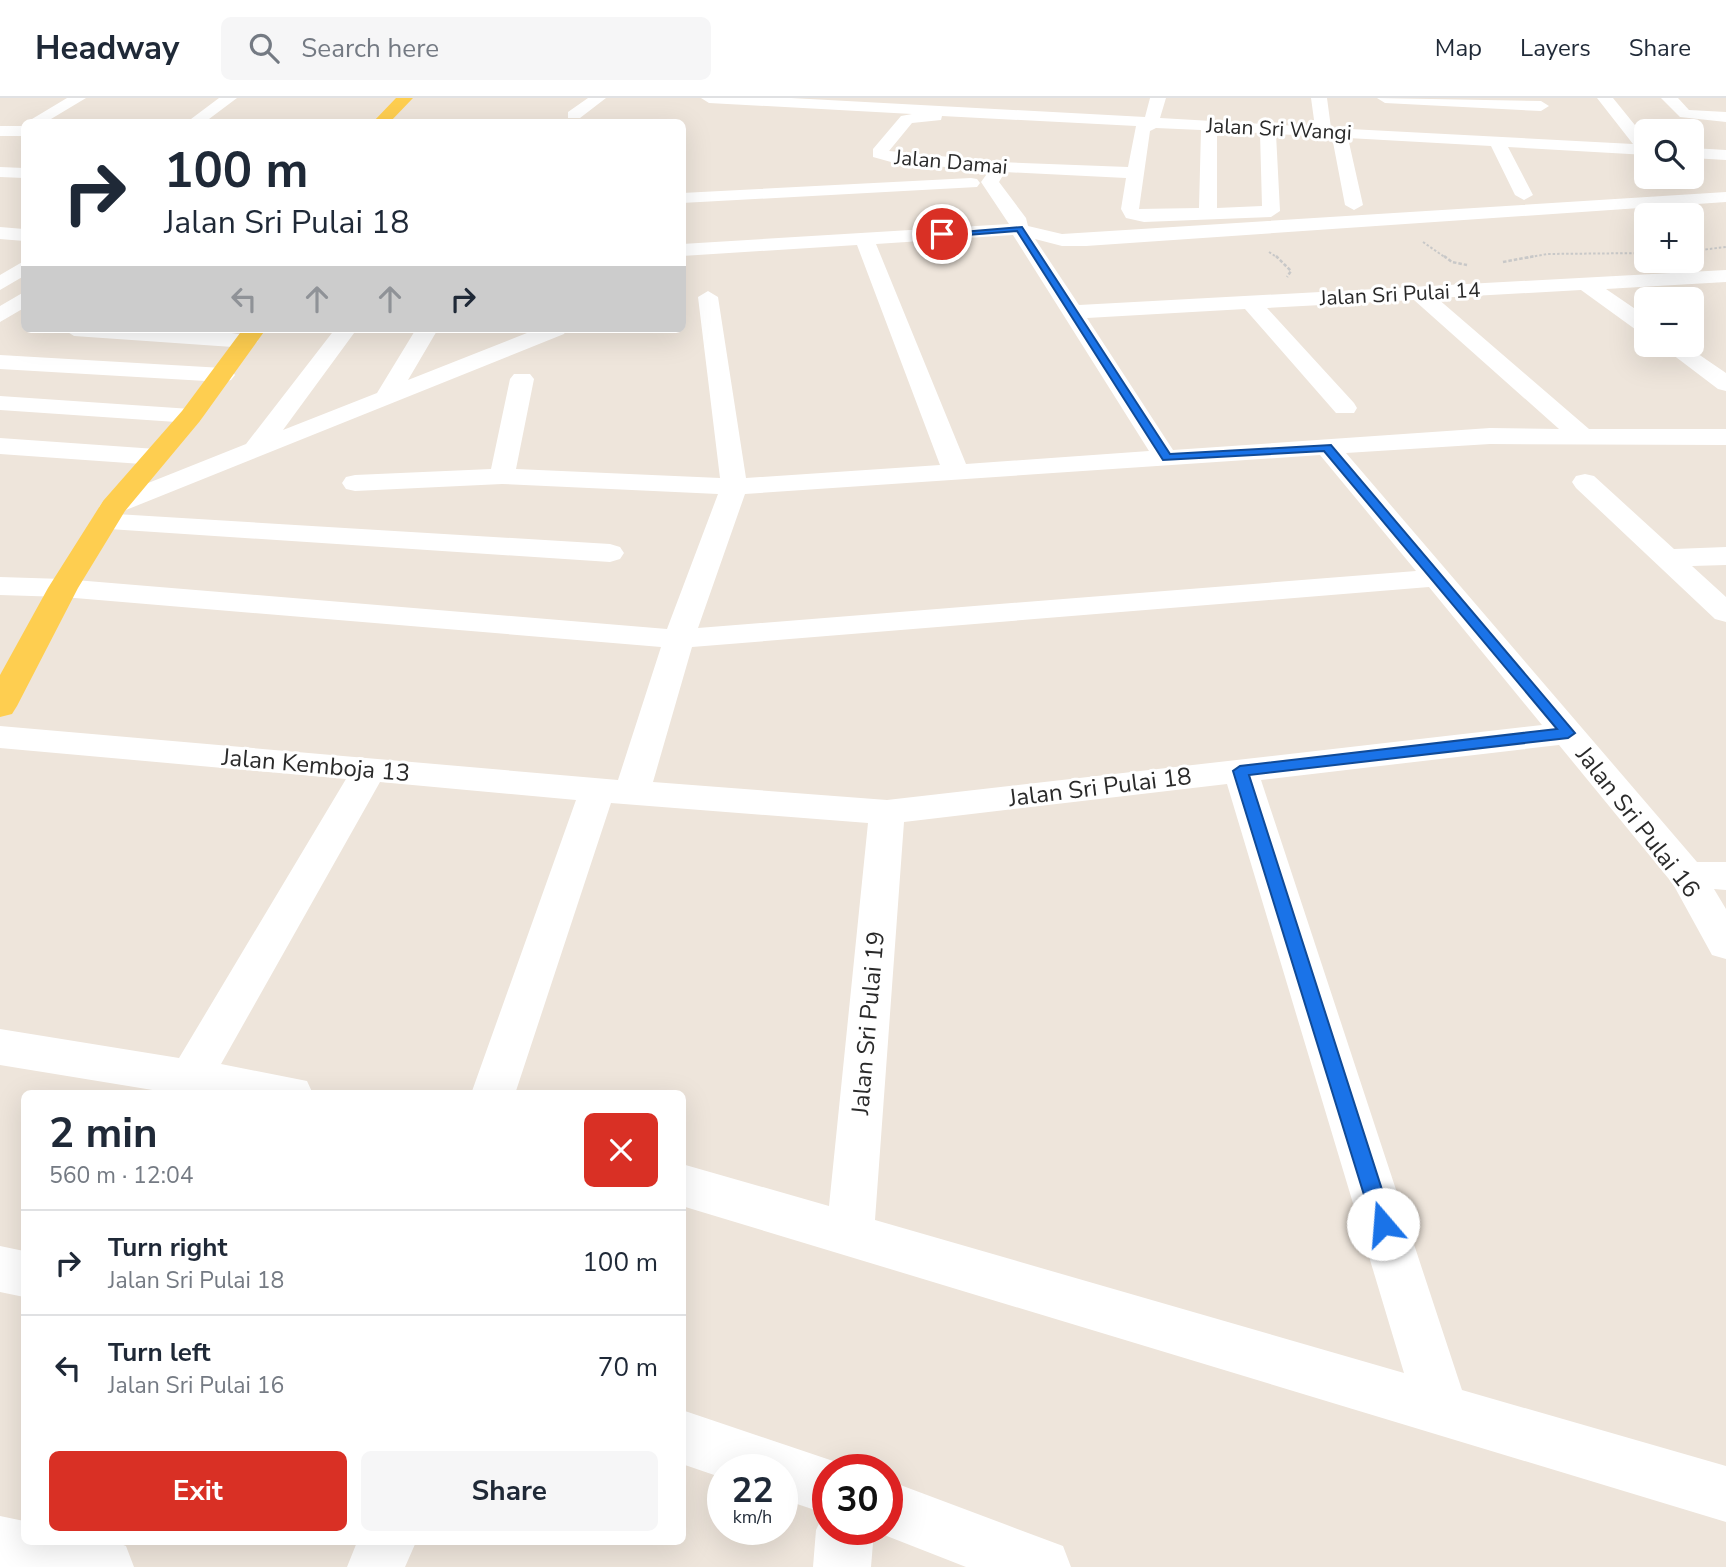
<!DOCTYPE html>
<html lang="en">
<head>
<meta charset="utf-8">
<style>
  body { margin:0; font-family:"Nunito Sans",sans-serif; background:#f6f6f7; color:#1f2937; height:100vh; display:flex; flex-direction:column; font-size:26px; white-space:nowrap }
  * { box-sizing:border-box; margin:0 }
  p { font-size:23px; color:#747a83 }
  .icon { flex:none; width:38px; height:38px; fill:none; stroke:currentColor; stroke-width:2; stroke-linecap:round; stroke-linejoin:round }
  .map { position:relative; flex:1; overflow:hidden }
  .drawer { position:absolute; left:21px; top:992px; width:665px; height:455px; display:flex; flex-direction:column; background:#fff; border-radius:10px; box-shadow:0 7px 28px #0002 }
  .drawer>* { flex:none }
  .guide { position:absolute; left:21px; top:21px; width:665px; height:214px; border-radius:10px; box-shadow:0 7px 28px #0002; background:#fff; color:#1f2937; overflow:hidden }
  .controls { position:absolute; left:1634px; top:21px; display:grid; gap:14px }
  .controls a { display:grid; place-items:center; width:70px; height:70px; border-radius:10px; background:#fff; box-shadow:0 7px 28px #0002; font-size:35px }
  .speed { position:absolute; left:707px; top:1356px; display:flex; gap:14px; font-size:35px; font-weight:700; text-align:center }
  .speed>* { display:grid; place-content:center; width:91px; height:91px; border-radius:50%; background:#fff; box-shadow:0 7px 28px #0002; line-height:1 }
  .speed small { font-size:18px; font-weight:400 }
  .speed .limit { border:10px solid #d22; background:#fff; color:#111 }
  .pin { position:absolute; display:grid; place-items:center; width:60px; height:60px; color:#fff; margin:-30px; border:4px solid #fff; border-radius:50%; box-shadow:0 2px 7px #0007 }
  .me { position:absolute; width:77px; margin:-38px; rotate:342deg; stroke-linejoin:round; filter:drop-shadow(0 0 5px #0008) }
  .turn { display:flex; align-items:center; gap:24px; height:147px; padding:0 28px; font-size:32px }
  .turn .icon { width:91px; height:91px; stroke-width:2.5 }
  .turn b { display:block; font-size:49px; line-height:60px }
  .lanes { display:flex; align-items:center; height:66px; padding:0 28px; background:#0003; justify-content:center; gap:35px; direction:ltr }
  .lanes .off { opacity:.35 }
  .round { display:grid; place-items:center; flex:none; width:74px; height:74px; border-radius:10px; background:#f6f6f7 }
  .headline { display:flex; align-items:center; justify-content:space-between; height:119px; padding:0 28px }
  h1 { font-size:42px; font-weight:700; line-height:52px }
  .primary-button { display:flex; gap:14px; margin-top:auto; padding:14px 28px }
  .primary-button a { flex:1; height:80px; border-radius:10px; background:#d93025; color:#fff; font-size:28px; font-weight:700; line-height:80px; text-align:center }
  .primary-button a+a { background:#f6f6f7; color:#1f2937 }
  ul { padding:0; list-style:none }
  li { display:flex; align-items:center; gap:21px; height:105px; padding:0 28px; border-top:2px solid #e0e1e3 }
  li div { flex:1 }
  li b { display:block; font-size:26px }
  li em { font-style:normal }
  header { display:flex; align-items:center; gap:42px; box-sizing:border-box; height:98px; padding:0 35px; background:#fff; border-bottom:2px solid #e0e1e3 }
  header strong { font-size:33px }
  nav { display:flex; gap:38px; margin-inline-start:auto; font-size:24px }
  .search { width:490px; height:63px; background:#f6f6f7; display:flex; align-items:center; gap:18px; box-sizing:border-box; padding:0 24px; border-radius:10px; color:#747a83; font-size:26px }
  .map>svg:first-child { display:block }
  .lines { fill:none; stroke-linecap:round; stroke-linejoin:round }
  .path-far1 { stroke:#c8c8c8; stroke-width:2; stroke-dasharray:2.5 2; stroke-linecap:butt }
  .path { stroke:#c8c8c8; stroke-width:2.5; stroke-dasharray:3.5 2; stroke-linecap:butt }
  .minor { fill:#fff; fill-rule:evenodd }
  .major { fill:#fece50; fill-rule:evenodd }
  .route { fill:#1a73e8; stroke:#114b97; stroke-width:2 }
  .labels { text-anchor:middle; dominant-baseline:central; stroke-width:6; stroke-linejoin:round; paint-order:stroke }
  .far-street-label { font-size:21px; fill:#2a2a2a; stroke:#fff }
  .street-label { font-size:24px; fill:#2a2a2a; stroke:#fff }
</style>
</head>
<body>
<header>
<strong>Headway</strong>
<div class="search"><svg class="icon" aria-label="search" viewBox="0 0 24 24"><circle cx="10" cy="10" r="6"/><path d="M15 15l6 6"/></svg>Search here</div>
<nav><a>Map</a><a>Layers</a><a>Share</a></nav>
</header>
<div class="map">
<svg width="1726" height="1469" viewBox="0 0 1726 1469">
  <rect width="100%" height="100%" fill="#eee5db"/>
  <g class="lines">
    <path class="path-far1" d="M 1423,144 L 1446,160
      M 1692,153 L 1726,149
      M 1269,154 L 1278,160
      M 1526,160 L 1547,156 L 1647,155"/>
    <path class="path" d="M 1276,158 L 1291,173 L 1287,179
      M 1444,158 L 1452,164 L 1467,167
      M 1503,164 L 1535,158"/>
    <path class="minor" d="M 67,0 L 86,0 L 46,24 L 27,24 Z
      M 219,0 L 237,0 L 205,24 L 187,24 Z
      M 588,0 L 606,0 L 580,20 L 568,20 L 568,14 Z
      M 701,0 L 791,0 L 1145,19 L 1150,0 L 1166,0 L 1160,20 L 1315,29 L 1311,0 L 1327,0 L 1331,30 L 1633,46 L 1597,0 L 1613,0 L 1647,42 L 1647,57 L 1508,49 L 1533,97 L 1524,102 L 1515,97 L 1491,48 L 1348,40 L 1363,107 L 1354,112 L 1345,107 L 1332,39 L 1276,36 L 1280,113 L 1271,119 L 1144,124 L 1126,120 L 1121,111 L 1126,80 L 1005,74 L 999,84 L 1026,120 L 1028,128 L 1062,136 L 1726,94 L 1726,104 L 1086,148 L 1062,148 L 1035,141 L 1079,207 L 1726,172 L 1726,184 L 1606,191 L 1647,219 L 1647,235 L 1639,234 L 1581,192 L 1437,200 L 1589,331 L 1726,331 L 1726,347 L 1490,346 L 1346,355 L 1697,764 L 1726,764 L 1726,792 L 1714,791 L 1726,811 L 1726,861 L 1712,857 L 1673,786 L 1559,647 L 1261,682 L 1462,1292 L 1726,1368 L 1726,1424 L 682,1108 L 682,1066 L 829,1108 L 868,725 L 611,705 L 515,996 L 471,996 L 576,702 L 380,684 L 221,966 L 307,983 L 313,996 L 177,996 L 0,967 L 0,931 L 179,960 L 346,681 L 0,650 L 0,628 L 618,682 L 661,549 L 63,499 L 0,497 L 0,479 L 63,481 L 667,531 L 718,396 L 502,386 L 355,393 L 346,391 L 342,385 L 346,379 L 355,377 L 491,371 L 510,281 L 514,276 L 530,276 L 534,281 L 516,371 L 720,380 L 698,199 L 708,193 L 718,199 L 746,380 L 940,367 L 857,147 L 682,158 L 682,146 L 1009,126 L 981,84 L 989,73 L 891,64 L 873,59 L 873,51 L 901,18 L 912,16 L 709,5 ZM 942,18 L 1136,28 L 1128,69 L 1000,64 L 889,53 L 912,25 L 941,22 ZM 1156,30 L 1201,32 L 1199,110 L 1139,111 L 1150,33 ZM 1217,33 L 1260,35 L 1262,108 L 1217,110 ZM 1013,137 L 1149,353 L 966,366 L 876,146 ZM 1414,202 L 1559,331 L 1490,330 L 1173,352 L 1087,220 L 1245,211 L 1336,315 L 1354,315 L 1357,310 L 1354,305 L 1267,210 ZM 1320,357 L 1416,473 L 698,530 L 745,396 ZM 1429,489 L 1542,627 L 887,702 L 653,684 L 692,549 ZM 1227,686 L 1404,1275 L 875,1122 L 904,724 Z
      M 1377,0 L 1541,3 L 1549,8 L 1541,13 L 1385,5 Z
      M 1661,0 L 1678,0 L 1689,12 L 1726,14 L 1726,24 L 1680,19 Z
      M 0,28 L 24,28 L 24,38 L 0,38 Z
      M 1692,50 L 1726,52 L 1726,62 L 1692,60 Z
      M 0,69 L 24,70 L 24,80 L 0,79 Z
      M 971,80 L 977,81 L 980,85 L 977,89 L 682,105 L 682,95 Z
      M 0,129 L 24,131 L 24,143 L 0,141 Z
      M 24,163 L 24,178 L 0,192 L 0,177 Z
      M 24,194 L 24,210 L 0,224 L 0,208 Z
      M 63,231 C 90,231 247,227 258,243 L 247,250 L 74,238 Z
      M 335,231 L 357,231 L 283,332 L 377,295 L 416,231 L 438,231 L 408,282 L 537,231 L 567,231 L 564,236 L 116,416 L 610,446 L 620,449 L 624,455 L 620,461 L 610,464 L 94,430 L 90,424 L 94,418 L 108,416 L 99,409 L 103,403 L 246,346 Z
      M 1660,247 L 1685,247 L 1726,275 L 1726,293 L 1718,291 Z
      M 0,257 L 223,270 L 231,272 L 235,277 L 231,282 L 223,284 L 0,271 Z
      M 0,298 L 191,311 L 200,313 L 203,318 L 200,323 L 191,325 L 0,312 Z
      M 0,340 L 156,351 L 165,354 L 169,359 L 165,364 L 156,367 L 0,356 Z
      M 1585,376 L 1594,378 L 1674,451 L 1726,449 L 1726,467 L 1692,468 L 1726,499 L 1726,524 L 1715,521 L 1576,390 L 1572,384 L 1576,378 Z
      M 0,1148 L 24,1153 L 24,1199 L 0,1194 Z
      M 682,1312 L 848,1368 L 849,1372 L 828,1372 L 828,1432 L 887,1432 L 887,1382 L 1063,1448 L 1071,1469 L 966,1469 L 874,1433 L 871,1469 L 813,1469 L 816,1432 L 824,1415 L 782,1401 L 782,1372 L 723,1372 L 723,1380 L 682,1366 Z
      M 0,1418 L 24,1423 L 24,1444 L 115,1444 L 126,1448 L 134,1469 L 0,1469 Z
      M 357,1444 L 416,1444 L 405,1469 L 347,1469 Z"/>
    <path class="major" d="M 396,0 L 413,0 L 390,24 L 373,24 Z
      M 243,231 L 266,231 L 200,323 L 125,413 L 78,490 L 17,608 L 12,616 L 0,619 L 0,577 L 48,490 L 103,403 L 182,313 Z"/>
  </g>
  <path class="route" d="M 1022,129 L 1170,356 L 1331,347 L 1575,635 L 1568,640 L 1249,677 L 1393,1126 L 1390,1132 L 1383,1135 L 1376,1132 L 1373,1126 L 1233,673 L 1240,668 L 1557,631 L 1324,353 L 1163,362 L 1017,133 L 942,139 L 938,136 Z"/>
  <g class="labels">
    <g class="far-street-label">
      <text transform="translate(1279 31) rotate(3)">Jalan Sri Wangi</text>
      <text transform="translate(951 64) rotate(5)">Jalan Damai</text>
      <text transform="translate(1400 196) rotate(-3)">Jalan Sri Pulai 14</text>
    </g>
    <g class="street-label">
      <text transform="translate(316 667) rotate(5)">Jalan Kemboja 13</text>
      <text transform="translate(1100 689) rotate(-7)">Jalan Sri Pulai 18</text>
      <text transform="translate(1638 724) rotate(52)">Jalan Sri Pulai 16</text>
      <text transform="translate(868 925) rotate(-85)">Jalan Sri Pulai 19</text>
    </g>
  </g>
</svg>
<div class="controls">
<a><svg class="icon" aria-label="search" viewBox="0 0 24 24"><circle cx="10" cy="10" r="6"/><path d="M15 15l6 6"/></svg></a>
<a>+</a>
<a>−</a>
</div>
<div class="speed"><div>22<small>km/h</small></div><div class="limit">30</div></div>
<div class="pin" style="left:942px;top:136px;background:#d93025"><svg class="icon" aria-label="arrive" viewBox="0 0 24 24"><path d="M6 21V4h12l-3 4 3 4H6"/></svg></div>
<svg class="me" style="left:1383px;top:1126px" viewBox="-20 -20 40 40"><circle r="19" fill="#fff"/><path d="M0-13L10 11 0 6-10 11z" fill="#1a73e8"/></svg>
<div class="guide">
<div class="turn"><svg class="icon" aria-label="right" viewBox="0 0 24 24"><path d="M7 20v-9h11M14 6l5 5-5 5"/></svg><div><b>100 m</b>Jalan Sri Pulai 18</div></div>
<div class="lanes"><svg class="icon off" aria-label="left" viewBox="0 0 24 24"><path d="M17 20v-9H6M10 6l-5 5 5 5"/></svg><svg class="icon off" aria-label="ahead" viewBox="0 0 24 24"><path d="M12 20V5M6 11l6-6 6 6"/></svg><svg class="icon off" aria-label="ahead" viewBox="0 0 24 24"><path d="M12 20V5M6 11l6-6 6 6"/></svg><svg class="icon" aria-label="right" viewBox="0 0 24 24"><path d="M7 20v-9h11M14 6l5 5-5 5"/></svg></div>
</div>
<section class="drawer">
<div class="headline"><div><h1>2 min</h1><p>560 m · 12:04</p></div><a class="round" style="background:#d93025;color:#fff"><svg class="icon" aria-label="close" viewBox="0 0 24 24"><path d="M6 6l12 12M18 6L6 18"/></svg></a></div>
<ul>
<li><svg class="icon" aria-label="right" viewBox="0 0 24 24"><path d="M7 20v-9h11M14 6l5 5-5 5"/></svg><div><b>Turn right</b><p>Jalan Sri Pulai 18</p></div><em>100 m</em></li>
<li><svg class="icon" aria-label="left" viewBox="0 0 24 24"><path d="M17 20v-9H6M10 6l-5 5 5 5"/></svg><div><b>Turn left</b><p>Jalan Sri Pulai 16</p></div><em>70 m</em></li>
</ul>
<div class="primary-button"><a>Exit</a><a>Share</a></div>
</section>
</div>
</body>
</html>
